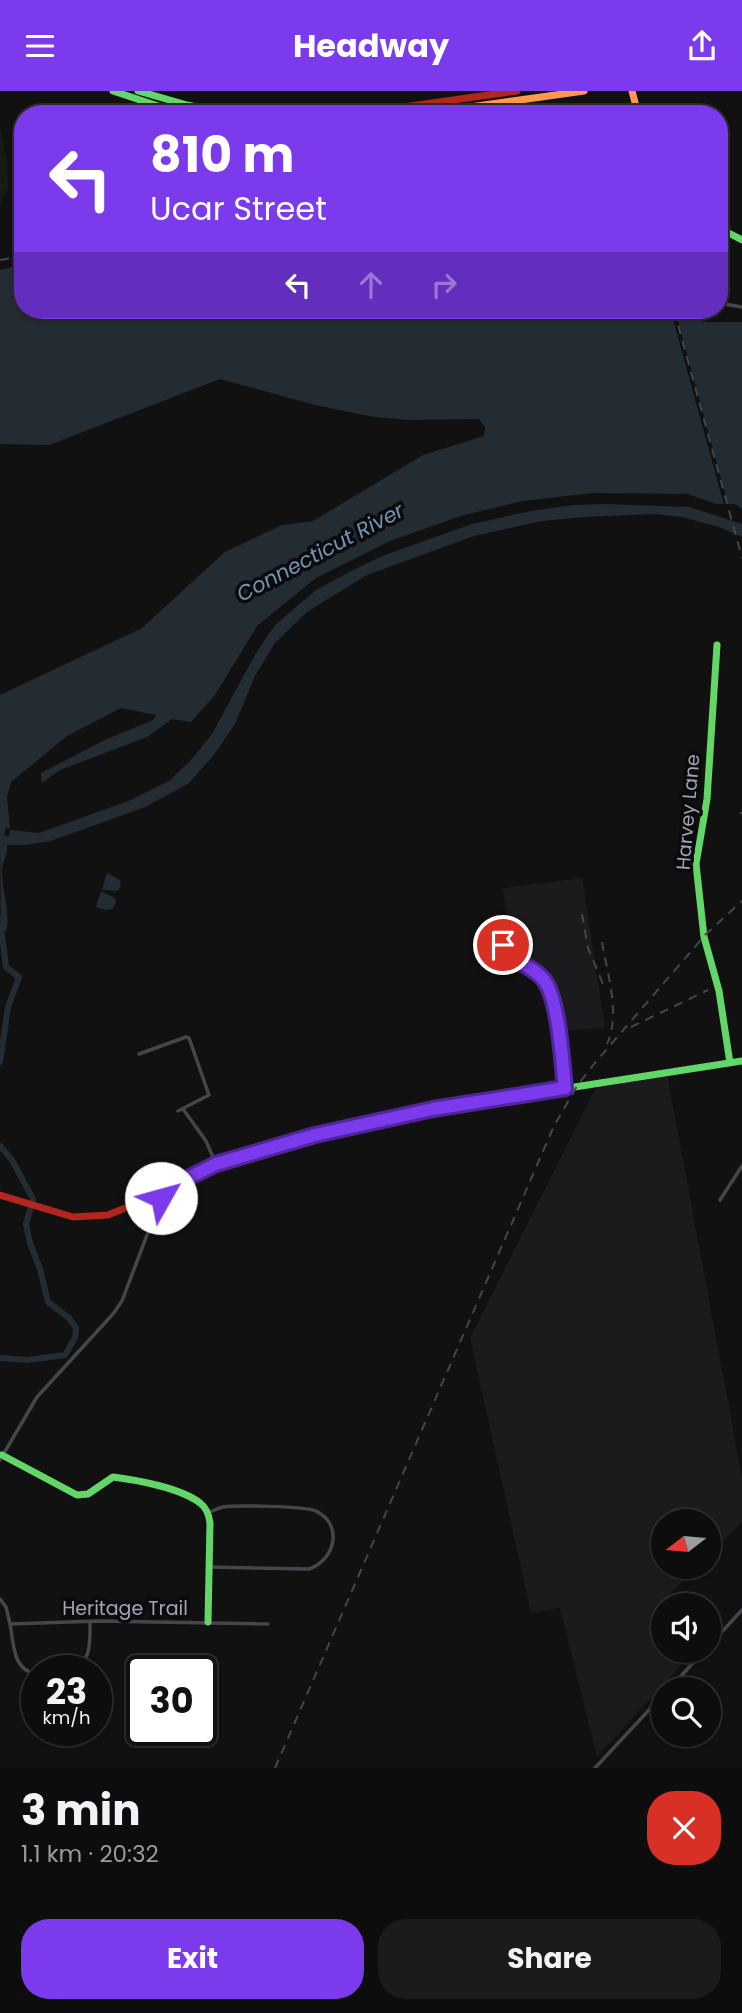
<!DOCTYPE html>
<html lang="en">
<head>
<meta charset="utf-8">
<style>
  body { margin:0; font-family:Poppins,sans-serif; background:#1b1b1b; color:#f1f3f6; height:100vh; display:flex; flex-direction:column; font-size:26px; white-space:nowrap }
  * { box-sizing:border-box; margin:0 }
  p { font-size:23px; color:#9a9c9d }
  .icon { flex:none; width:38px; height:38px; fill:none; stroke:currentColor; stroke-width:2; stroke-linecap:round; stroke-linejoin:round }
  .map { position:relative; height:1677px; overflow:hidden }
  .details { display:flex; flex-direction:column; background:#0d0d0d; flex:1 }
  .details>* { flex:none }
  .banner { position:absolute; left:14px; top:14px; width:714px; height:214px; border-radius:28px; box-shadow:0 2px 5px #0004,0 0 0 2px #2d2d2e; background:#7c3aed; color:#fff; overflow:hidden }
  .needle { width:46px; rotate:254deg }
  .tools { position:absolute; left:651px; top:1418px; display:grid; gap:14px }
  .tools a { display:grid; place-items:center; width:70px; height:70px; border-radius:50%; background:#0d0d0d; box-shadow:0 2px 5px #0004,0 0 0 2px #2d2d2e; font-size:35px }
  .speed { position:absolute; left:21px; top:1564px; display:flex; gap:14px; font-size:35px; font-weight:700; text-align:center }
  .speed>* { display:grid; place-content:center; width:91px; height:91px; border-radius:50%; background:#0d0d0d; box-shadow:0 2px 5px #0004,0 0 0 2px #2d2d2e; line-height:1 }
  .speed small { font-size:18px; font-weight:400 }
  .speed .limit { border:4px solid #111; border-radius:10px; background:#fff; color:#111 }
  .pin { position:absolute; display:grid; place-items:center; width:60px; height:60px; color:#fff; margin:-30px; border:4px solid #fff; border-radius:50%; box-shadow:0 2px 7px #0007 }
  .me { position:absolute; width:77px; margin:-38px; rotate:52deg; stroke-linejoin:round; filter:drop-shadow(0 0 5px #0008) }
  .turn { display:flex; align-items:center; gap:24px; height:147px; padding:0 21px; font-size:32px }
  .turn .icon { width:91px; height:91px; stroke-width:2.5 }
  .turn b { display:block; font-size:49px; line-height:60px }
  .lanes { display:flex; align-items:center; height:66px; padding:0 21px; background:#0003; justify-content:center; gap:35px; direction:ltr }
  .lanes .off { opacity:.35 }
  .round { display:grid; place-items:center; flex:none; width:74px; height:74px; border-radius:28px; background:#1b1b1b }
  .head { display:flex; align-items:center; justify-content:space-between; height:119px; padding:0 21px }
  h1 { font-size:42px; font-weight:700; line-height:52px }
  .action { display:flex; gap:14px; margin-top:auto; padding:14px 21px }
  .action a { flex:1; height:80px; border-radius:28px; background:#7c3aed; color:#fff; font-size:28px; font-weight:700; line-height:80px; text-align:center }
  .action a+a { background:#1b1b1b; color:#f1f3f6 }
  header { display:flex; justify-content:space-between; align-items:center; height:91px; padding:0 21px; background:#7c3aed; color:#fff; font-size:32px; font-weight:700 }
  .map>svg:first-child { display:block }
  .built { fill:#1b1b1e }
  .green { fill:#151b16 }
  .water { fill:#242c33 }
  .pier { fill:#111 }
  .lines { fill:none; stroke-linecap:round; stroke-linejoin:round }
  .river { stroke:#242c33; stroke-width:6 }
  .street { stroke:#45464a; stroke-width:3.5 }
  .fast { stroke:#63d668; stroke-width:7 }
  .slow { stroke:#ff974d; stroke-width:7 }
  .jam { stroke:#b3261e; stroke-width:7 }
  .rail { stroke:#454649; stroke-width:2; stroke-dasharray:9 7; stroke-linecap:butt }
  .route-casing { stroke:#51269a; stroke-width:18 }
  .route { stroke:#7c3aed; stroke-width:12 }
  .labels { text-anchor:middle; dominant-baseline:central; stroke-width:7; stroke-linejoin:round; paint-order:stroke }
  .street-label { font-size:19px; fill:#a0a6b4; stroke:#0b0b0d }
  .water-label { font-size:21px; font-style:italic; fill:#7394b3; stroke:#0b0b0d }
</style>
</head>
<body>
<header><svg class="icon" aria-label="menu" viewBox="0 0 24 24"><path d="M4 6h16M4 12h16M4 18h16"/></svg>Headway<svg class="icon" aria-label="share" viewBox="0 0 24 24"><path d="M12 15V3M7 8l5-5 5 5M5 13v7h14v-7"/></svg></header>
<div class="map">
<svg width="742" height="1677" viewBox="0 0 742 1677">
  <rect width="100%" height="100%" fill="#111"/>
  <path class="built" d="M 582,787 L 605,937 L 561,940 L 552,895 L 542,883 L 513,864 L 503,797 Z
    M 667,983 L 742,1386 L 742,1431 L 709,1464 L 709,1430 L 663,1430 L 663,1475 L 698,1475 L 666,1507 L 668,1514 L 663,1514 L 663,1559 L 679,1559 L 682,1573 L 597,1666 L 560,1517 L 531,1522 L 470,1247 L 595,998 Z"/>
  <path class="green" d="M 0,34 L 7,69 L 8,97 L 0,113 Z"/>
  <path class="water" d="M 23,173 L 23,219 L 640,219 L 707,231 L 742,231 L 742,418 L 735,413 L 716,413 L 688,403 L 593,402 L 522,410 L 461,425 L 390,450 L 316,487 L 257,535 L 215,604 L 191,631 L 172,628 L 147,646 L 60,679 L 42,692 L 41,682 L 105,649 L 153,629 L 156,624 L 121,617 L 67,645 L 11,691 L 7,706 L 10,737 L 0,736 L 0,604 L 142,537 L 225,461 L 282,434 L 313,430 L 423,364 L 484,345 L 485,336 L 479,328 L 410,329 L 374,326 L 315,314 L 220,288 L 49,354 L 0,353 L 0,179 Z
    M 606,413 L 689,416 L 742,433 L 742,446 L 719,436 L 682,426 L 654,423 L 585,426 L 542,430 L 474,445 L 367,484 L 307,521 L 275,552 L 255,585 L 235,633 L 213,665 L 188,693 L 145,716 L 51,750 L 25,754 L 7,754 C 8,764 2,771 2,781 C 2,798 11,826 6,840 L 1,841 L 0,744 L 9,745 L 10,739 L 39,742 L 131,709 L 169,690 L 191,669 L 212,643 L 256,562 L 275,534 L 316,499 L 349,481 L 382,465 L 472,433 L 531,420 L 573,414 Z
    M 107,782 L 120,789 L 121,795 L 117,800 L 102,799 Z
    M 101,800 L 115,807 L 116,812 L 112,818 L 106,819 L 96,816 Z"/>
  <path class="pier" d="M 671,221 L 676,222 L 729,417 L 725,417 Z"/>
  <g class="lines">
    <path class="river" d="M 0,753 L 4,730
      M 0,829 L 6,876 L 19,886 L 8,916 L 0,971
      M 0,1055 L 12,1069 L 33,1108 L 26,1133 L 30,1152 L 40,1178 L 48,1211 L 69,1227 L 76,1237 L 75,1247 L 65,1264 L 27,1269 L 0,1267"/>
    <path class="street" d="M 719,212 L 742,216
      M 503,854 C 516,875 530,873 544,889 C 559,909 562,970 565,997
      M 139,963 L 186,946 L 189,947 L 209,1004 L 178,1020
      M 183,1018 L 206,1050 L 216,1073
      M 720,1109 L 742,1075
      M 0,1369 L 37,1306 L 113,1223 L 122,1210 L 164,1099
      M 208,1422 C 213,1420 218,1417 223,1416 C 237,1414 304,1415 316,1420 C 344,1434 335,1469 309,1478 L 209,1476
      M 0,1508 L 6,1516 L 10,1533 L 98,1530 L 268,1533
      M 10,1533 C 14,1552 12,1580 37,1583
      M 709,1555 L 742,1519
      M 73,1580 C 92,1569 90,1550 90,1530
      M 669,1598 L 705,1559
      M 595,1677 L 663,1604"/>
    <path class="fast" d="M 113,0 L 182,23
      M 138,0 L 187,14 L 231,23
      M 719,137 L 742,149
      M 717,554 L 707,708 L 696,773 L 704,846 L 719,900 L 730,972
      M 446,1016 L 742,970
      M 2,1364 L 77,1404 L 88,1403 L 113,1386 C 137,1389 181,1397 200,1412 C 207,1417 209,1424 210,1432 L 208,1531"/>
    <path class="slow" d="M 632,0 L 638,23
      M 420,23 L 584,0"/>
    <path class="jam" d="M 354,23 L 517,0
      M 0,1104 L 73,1126 L 108,1124 L 140,1111 L 216,1073 L 315,1044 L 391,1026 L 446,1016"/>
    <path class="rail" d="M 0,169 L 23,165
      M 674,219 L 742,467
      M 740,722 L 742,722
      M 582,823 L 588,857 L 603,893
      M 602,851 C 607,882 621,923 607,953
      M 631,936 L 708,899
      M 275,1677 L 554,1035 L 577,995 L 594,973 L 706,843 L 742,810"/>
  </g>
  <g class="lines">
    <defs>
      <path id="route" d="M 161,1107 L 164,1099 L 216,1073 L 315,1044 L 433,1018 L 565,997 C 562,970 559,909 544,889 C 531,873 516,875 503,854"/>
    </defs>
    <use href="#route" class="route-casing"/>
    <use href="#route" class="route"/>
  </g>
  <g class="labels">
    <g class="street-label">
      <text transform="translate(688 721) rotate(-85)">Harvey Lane</text>
      <text x="125" y="1517">Heritage Trail</text>
    </g>
    <g class="water-label">
      <text transform="translate(320 461) rotate(-28)">Connecticut River</text>
    </g>
  </g>
</svg>
<div class="tools">
<a><svg class="needle" viewBox="-14 -14 28 28"><path d="M0-13l5 13h-10z" fill="#e53935"/><path d="M0 13l5-13h-10z" fill="#9a9c9d"/></svg></a>
<a><svg class="icon" aria-label="sound" viewBox="0 0 24 24"><path d="M4 9h4l5-4v14l-5-4H4zM17 9q2 3 0 6"/></svg></a>
<a><svg class="icon" aria-label="search" viewBox="0 0 24 24"><circle cx="10" cy="10" r="6"/><path d="M15 15l6 6"/></svg></a>
</div>
<div class="speed"><div>23<small>km/h</small></div><div class="limit">30</div></div>
<div class="pin" style="left:503px;top:854px;background:#d93025"><svg class="icon" aria-label="arrive" viewBox="0 0 24 24"><path d="M6 21V4h12l-3 4 3 4H6"/></svg></div>
<svg class="me" style="left:161px;top:1107px" viewBox="-20 -20 40 40"><circle r="19" fill="#fff"/><path d="M0-13L10 11 0 6-10 11z" fill="#7c3aed"/></svg>
<div class="banner">
<div class="turn"><svg class="icon" aria-label="left" viewBox="0 0 24 24"><path d="M17 20v-9H6M10 6l-5 5 5 5"/></svg><div><b>810 m</b>Ucar Street</div></div>
<div class="lanes"><svg class="icon" aria-label="left" viewBox="0 0 24 24"><path d="M17 20v-9H6M10 6l-5 5 5 5"/></svg><svg class="icon off" aria-label="ahead" viewBox="0 0 24 24"><path d="M12 20V5M6 11l6-6 6 6"/></svg><svg class="icon off" aria-label="right" viewBox="0 0 24 24"><path d="M7 20v-9h11M14 6l5 5-5 5"/></svg></div>
</div>
</div>
<section class="details">
<div class="head"><div><h1>3 min</h1><p>1.1 km · 20:32</p></div><a class="round" style="background:#d93025;color:#fff"><svg class="icon" aria-label="close" viewBox="0 0 24 24"><path d="M6 6l12 12M18 6L6 18"/></svg></a></div>
<div class="action"><a>Exit</a><a>Share</a></div>
</section>
</body>
</html>
